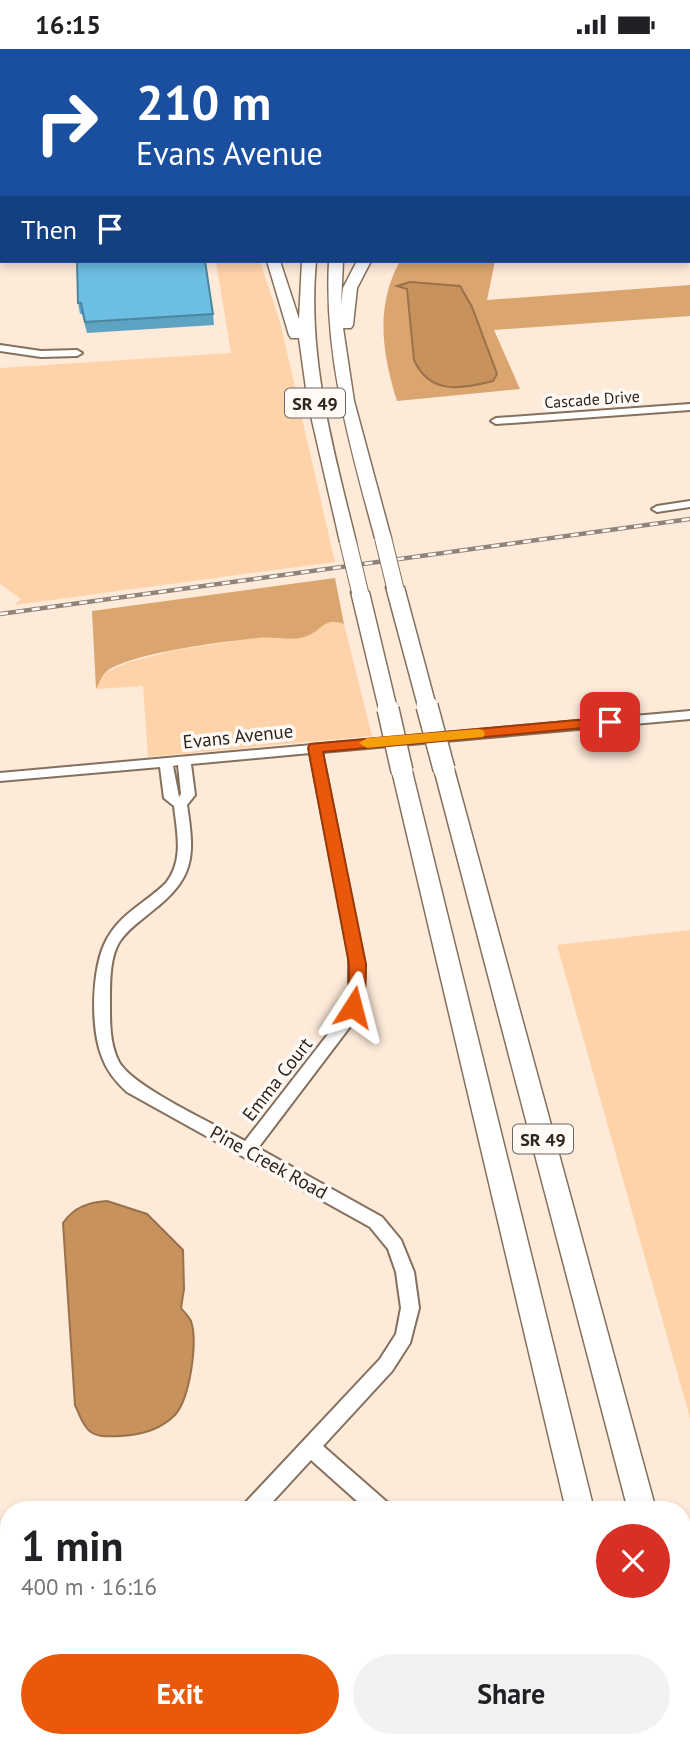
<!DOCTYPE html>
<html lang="en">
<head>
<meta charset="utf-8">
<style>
  body { margin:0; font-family:"PT Sans",sans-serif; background:#f2f2f2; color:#202124; height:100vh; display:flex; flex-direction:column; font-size:26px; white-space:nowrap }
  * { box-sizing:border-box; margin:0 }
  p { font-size:23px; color:#757577 }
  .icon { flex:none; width:38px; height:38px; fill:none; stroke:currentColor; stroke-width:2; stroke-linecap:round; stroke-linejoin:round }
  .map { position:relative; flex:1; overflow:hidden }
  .panel { position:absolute; left:0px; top:1452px; width:691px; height:247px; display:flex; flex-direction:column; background:#fff; border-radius:28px 28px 0 0; box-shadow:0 4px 10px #0003 }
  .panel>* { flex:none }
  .guide { position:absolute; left:0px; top:0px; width:691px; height:214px; box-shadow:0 4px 10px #0003; background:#1a4fa0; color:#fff; overflow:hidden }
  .pin { position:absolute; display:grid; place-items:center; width:60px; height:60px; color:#fff; margin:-30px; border-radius:14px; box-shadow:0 4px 10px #0006 }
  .me { position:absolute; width:77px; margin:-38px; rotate:9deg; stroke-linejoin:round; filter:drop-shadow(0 0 5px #0008) }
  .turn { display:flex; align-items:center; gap:24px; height:147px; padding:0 21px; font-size:32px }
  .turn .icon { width:91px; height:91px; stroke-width:2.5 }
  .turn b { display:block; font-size:49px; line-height:60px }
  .then { display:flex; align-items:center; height:66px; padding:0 21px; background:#0003; gap:14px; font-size:26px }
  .round { display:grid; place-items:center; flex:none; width:74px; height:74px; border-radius:37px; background:#f2f2f2 }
  .headline { display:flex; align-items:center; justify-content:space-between; height:119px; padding:0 21px }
  h1 { font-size:42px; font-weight:600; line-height:52px }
  .cta { display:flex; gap:14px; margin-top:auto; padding:14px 21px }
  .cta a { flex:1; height:80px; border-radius:42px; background:#ea580c; color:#fff; font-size:28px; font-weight:600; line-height:80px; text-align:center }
  .cta a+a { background:#f2f2f2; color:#202124 }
  .status { display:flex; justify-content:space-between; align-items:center; height:49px; padding:0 35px; background:#fff; direction:ltr }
  .status svg { height:19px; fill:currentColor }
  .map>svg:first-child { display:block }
  .green { fill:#ffd3aa }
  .forest { fill:#dba56f }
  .water { fill:#c8925d; stroke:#9a714a; stroke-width:2 }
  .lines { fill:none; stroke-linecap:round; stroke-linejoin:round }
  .minor-casing { stroke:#85705d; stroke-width:4 }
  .major-casing { stroke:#85705d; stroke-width:4 }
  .highway-casing { stroke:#85705d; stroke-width:3 }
  .minor { fill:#fff; fill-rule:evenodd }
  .major { fill:#fff; fill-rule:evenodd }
  .highway { fill:#fff; fill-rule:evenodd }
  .rail-casing { stroke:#918377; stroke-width:4.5 }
  .rail { stroke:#fffaf6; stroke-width:2.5; stroke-dasharray:8; stroke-linecap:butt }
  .highway-bridge-far1-casing { stroke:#85705d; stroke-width:18; stroke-linecap:butt }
  .highway-bridge-casing { stroke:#85705d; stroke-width:24; stroke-linecap:butt }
  .highway-bridge-far1 { stroke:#fff; stroke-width:16 }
  .highway-bridge { stroke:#fff; stroke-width:21 }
  .wall { fill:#5da3c2 }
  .building { fill:#6cbee2; stroke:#4c859e; stroke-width:2 }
  .route { fill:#ea580c; stroke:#983908; stroke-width:2 }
  .slow { fill:#f59e0b }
  .labels { text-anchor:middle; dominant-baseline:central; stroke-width:7; stroke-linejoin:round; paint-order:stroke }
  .far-street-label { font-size:16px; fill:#2e251d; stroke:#fffaf6 }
  .shield { fill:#fffaf6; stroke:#6d655e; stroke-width:2 }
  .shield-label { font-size:18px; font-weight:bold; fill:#2e251d }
  .street-label { font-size:19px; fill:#2e251d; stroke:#fffaf6 }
</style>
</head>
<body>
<div class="status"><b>16:15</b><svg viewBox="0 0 49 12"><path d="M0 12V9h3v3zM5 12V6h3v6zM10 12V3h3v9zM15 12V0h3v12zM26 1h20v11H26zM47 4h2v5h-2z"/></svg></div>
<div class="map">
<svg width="690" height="1699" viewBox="0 0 690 1699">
  <rect width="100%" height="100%" fill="#fdead9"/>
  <path class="green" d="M 216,212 L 260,212 L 280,273 L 335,513 L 14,556 L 21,550 L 0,535 L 0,319 L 231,304 Z
    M 335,572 L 344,575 L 372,687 L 148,708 L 143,637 L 96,640 L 106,623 L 129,613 L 176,601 L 261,588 L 307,587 L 323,575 Z
    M 690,881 L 690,1369 L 557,896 Z"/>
  <path class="forest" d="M 400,212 L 495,212 L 487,251 L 690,236 L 690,267 L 494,281 L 520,340 L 397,352 C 382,304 375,257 400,212 Z
    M 335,529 L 344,575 C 323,568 323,581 307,587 C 292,593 274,587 258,589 C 226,592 131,604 107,622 C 102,626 99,635 96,640 L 92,562 Z"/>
  <path class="water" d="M 410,233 L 460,237 L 472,258 L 497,325 L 493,332 C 460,340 430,346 414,311 L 407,240 L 397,237 Z
    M 107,1152 L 147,1165 L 183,1201 L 184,1240 L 181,1259 C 184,1263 189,1268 191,1272 C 198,1293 190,1349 175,1366 C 160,1381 142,1386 121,1387 C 89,1389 87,1384 75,1356 L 63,1174 C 74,1158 89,1153 107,1152 Z"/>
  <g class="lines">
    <defs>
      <path id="minor" d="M 73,0 L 79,0 L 79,2 L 73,2 Z
        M 0,81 L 2,81 L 0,87 Z
        M 0,104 L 2,104 L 0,120 Z
        M 0,168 L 2,168 L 2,174 L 0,174 Z
        M 0,296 L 41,302 L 77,301 L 82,304 L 77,307 L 41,308 L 0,302 Z
        M 690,355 L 690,361 L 496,375 L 491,372 L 496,369 Z
        M 690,452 L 690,458 L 657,463 L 652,460 L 657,457 Z
        M 690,662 L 690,670 L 322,703 L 364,915 L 362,950 L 349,979 L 258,1099 L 382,1168 L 401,1191 L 414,1223 L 419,1259 L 410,1294 L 392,1322 L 323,1397 L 388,1454 L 390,1461 L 367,1461 L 311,1411 L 265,1461 L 243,1461 L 245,1454 L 380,1310 L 396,1285 L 401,1259 L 396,1223 L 388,1200 L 370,1178 L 127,1043 C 116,1033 107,1022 102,1008 C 90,978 91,912 110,885 C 123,864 149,851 166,834 C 184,811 177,784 174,757 L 164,749 L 160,718 L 0,732 L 0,724 ZM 310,704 L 349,906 L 349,942 L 339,971 L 245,1092 C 216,1076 133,1038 119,1013 C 109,994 110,970 110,950 C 110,932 110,907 120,892 C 128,880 140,872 151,863 C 195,829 195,808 187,756 L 195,746 L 191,715 ZM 178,716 L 181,745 L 179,748 L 173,717 Z
        M 122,1690 L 143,1690 L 144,1699 L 122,1699 Z
        M 479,1690 L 500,1690 L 500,1699 L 478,1699 Z"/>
      <path id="major" d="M 0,92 L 2,92 L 2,98 L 0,98 Z"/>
      <path id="highway" d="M 324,0 L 338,0 L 323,2 Z
        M 383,0 L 393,0 L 382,2 Z
        M 405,0 L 415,0 L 404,2 Z
        M 449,0 L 459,0 L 460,2 L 450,2 Z
        M 267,212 L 280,212 L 299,270 L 302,212 L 316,212 C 307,309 333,399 356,493 L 354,497 L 348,498 L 340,493 L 308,354 L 299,289 L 291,289 L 289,286 Z
        M 329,212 L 343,212 L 341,256 L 343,239 L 357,212 L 371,212 L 357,239 L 353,276 L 351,279 L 343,279 L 354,352 L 391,489 L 383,494 L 375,489 C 350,397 324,308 329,212 Z
        M 395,533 L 404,538 L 436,657 L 434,661 L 420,661 L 418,657 L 386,538 Z
        M 360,538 L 369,543 L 397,660 L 395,664 L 381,664 L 379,660 L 351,543 Z
        M 444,713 L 451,715 L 454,720 L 656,1461 L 628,1461 L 434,720 L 437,715 Z
        M 402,715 L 409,717 L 412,722 L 594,1461 L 566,1461 L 392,722 L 395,717 Z
        M 682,1598 L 690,1601 L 690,1656 L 682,1653 Z
        M 619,1690 L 651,1690 L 653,1699 L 621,1699 Z"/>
    </defs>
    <use href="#minor" class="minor-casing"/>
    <use href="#major" class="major-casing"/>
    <use href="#highway" class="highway-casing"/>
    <use href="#minor" class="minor"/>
    <use href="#major" class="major"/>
    <use href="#highway" class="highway"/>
    <defs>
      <path id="rail" d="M 0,565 L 690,470"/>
    </defs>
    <use href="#rail" class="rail-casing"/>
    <use href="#rail" class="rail"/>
    <defs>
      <path id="highway-bridge-far1" d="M 383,489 L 395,538
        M 348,493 L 360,543"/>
      <path id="highway-bridge" d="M 427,657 L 444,720
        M 388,660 L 402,722"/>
    </defs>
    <use href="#highway-bridge-far1" class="highway-bridge-far1-casing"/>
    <use href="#highway-bridge" class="highway-bridge-casing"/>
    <use href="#highway-bridge-far1" class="highway-bridge-far1"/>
    <use href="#highway-bridge" class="highway-bridge"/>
  </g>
  <path class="wall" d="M 78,254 L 213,265 L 214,276 L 87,284 L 82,265 L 80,265 Z"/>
  <path class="building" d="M 77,212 L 205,212 L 213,265 L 85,273 L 81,254 L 78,254 Z"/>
  <path class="route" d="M 610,668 L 615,669 L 615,676 L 323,703 L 366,915 C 366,931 366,948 359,963 L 347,963 L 344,958 L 349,940 L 349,915 L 308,699 L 310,695 Z"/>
  <path class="slow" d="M 478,680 L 483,681 L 485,685 L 483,688 L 367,699 L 359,694 L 367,689 Z"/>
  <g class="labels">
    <g class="far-street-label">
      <text transform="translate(592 350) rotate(-4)">Cascade Drive</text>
    </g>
    <g class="shield">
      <rect x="285" y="339.5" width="60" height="29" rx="5"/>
      <rect x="513" y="1075.5" width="60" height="29" rx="5"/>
    </g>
    <g class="shield-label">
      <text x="315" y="354">SR 49</text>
      <text x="543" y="1090">SR 49</text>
    </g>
    <g class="street-label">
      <text transform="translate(238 687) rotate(-6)">Evans Avenue</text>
      <text transform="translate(277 1030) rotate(-52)">Emma Court</text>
      <text transform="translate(269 1113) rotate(29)">Pine Creek Road</text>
    </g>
  </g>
</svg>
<div class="pin" style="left:610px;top:673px;background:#d93025"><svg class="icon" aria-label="arrive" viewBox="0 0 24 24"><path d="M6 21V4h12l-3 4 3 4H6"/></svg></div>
<svg class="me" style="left:353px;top:958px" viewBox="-20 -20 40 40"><path d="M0-17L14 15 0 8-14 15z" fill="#ea580c" stroke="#fff" stroke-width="4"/></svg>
<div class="guide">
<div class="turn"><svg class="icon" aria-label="right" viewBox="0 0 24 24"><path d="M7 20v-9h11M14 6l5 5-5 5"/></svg><div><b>210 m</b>Evans Avenue</div></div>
<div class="then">Then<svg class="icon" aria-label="arrive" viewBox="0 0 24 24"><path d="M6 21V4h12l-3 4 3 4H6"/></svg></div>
</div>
<section class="panel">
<div class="headline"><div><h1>1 min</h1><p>400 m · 16:16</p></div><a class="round" style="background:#d93025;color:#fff"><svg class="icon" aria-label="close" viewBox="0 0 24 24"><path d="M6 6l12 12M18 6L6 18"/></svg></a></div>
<div class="cta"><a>Exit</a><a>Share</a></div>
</section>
</div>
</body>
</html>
